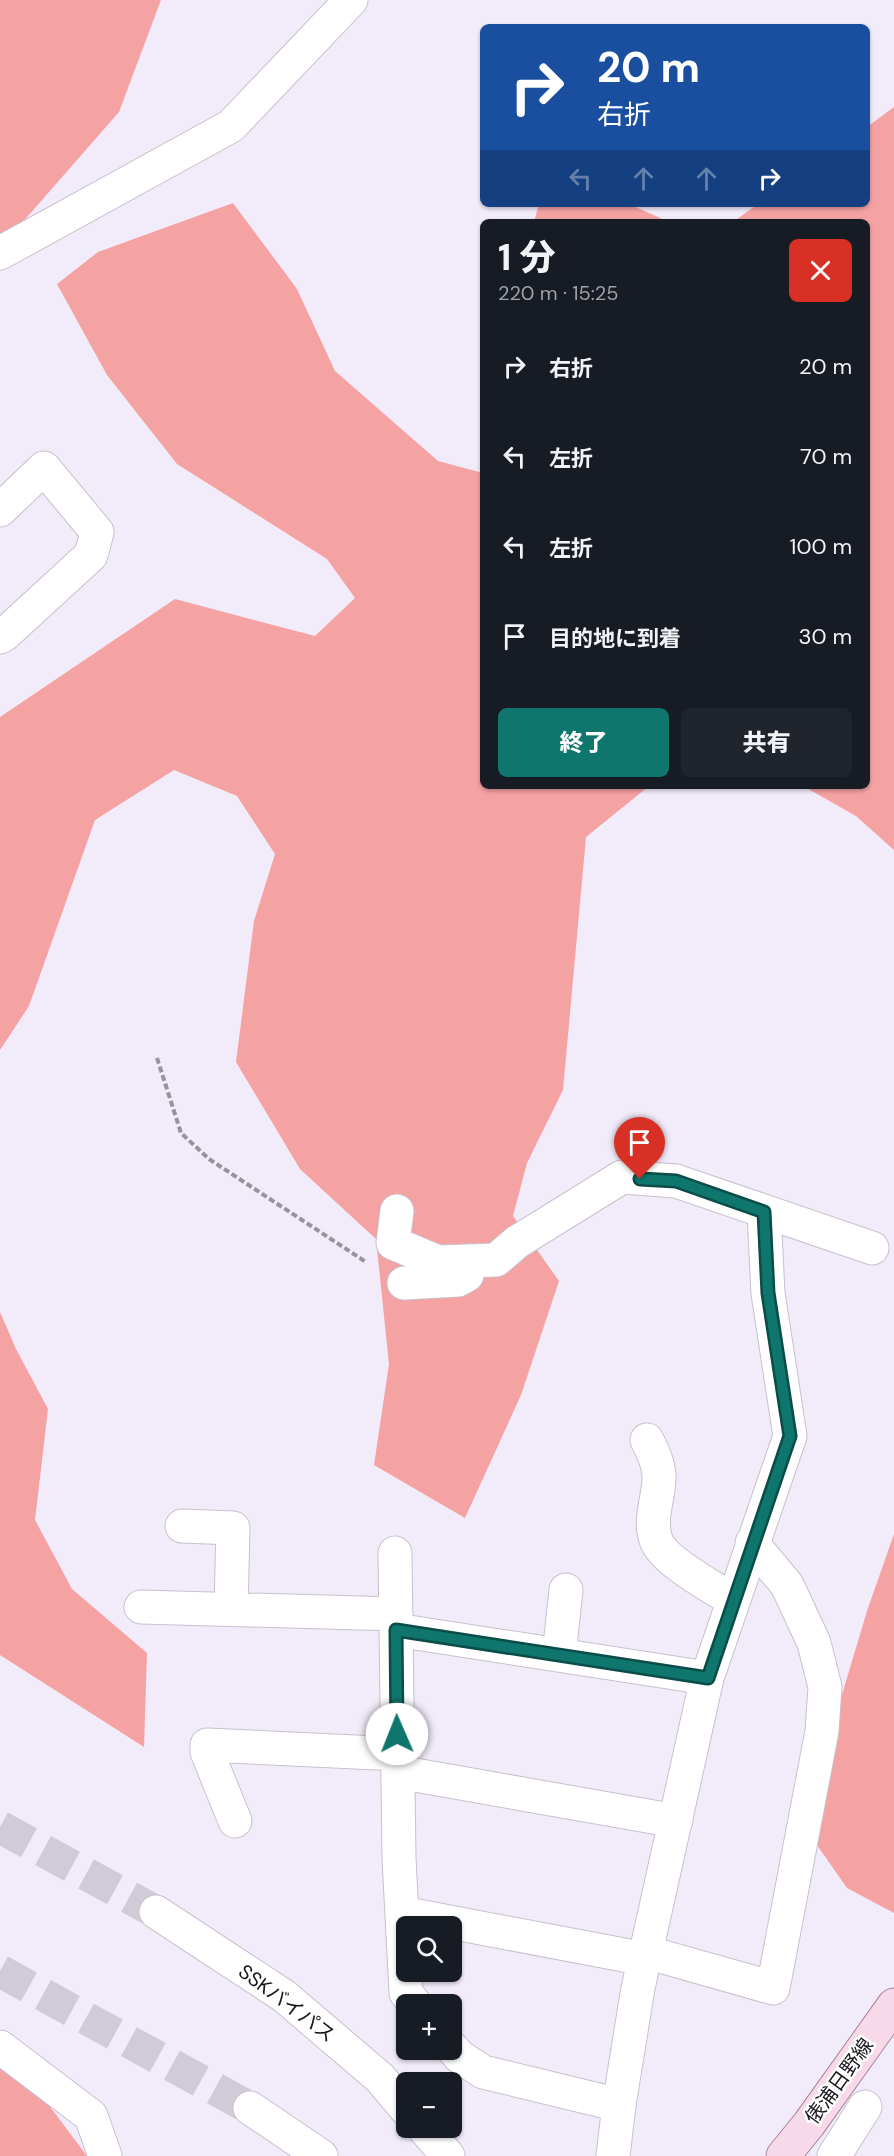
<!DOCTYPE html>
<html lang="ja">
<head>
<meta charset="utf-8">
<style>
  body { margin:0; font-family:"DM Sans","Noto Sans JP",sans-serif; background:#20242c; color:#f1f3f6; height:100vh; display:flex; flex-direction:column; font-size:22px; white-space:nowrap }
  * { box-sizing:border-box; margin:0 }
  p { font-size:20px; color:#9ea1a6 }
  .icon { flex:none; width:33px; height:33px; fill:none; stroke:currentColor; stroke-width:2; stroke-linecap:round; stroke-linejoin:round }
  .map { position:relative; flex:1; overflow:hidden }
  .details { position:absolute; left:480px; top:219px; width:390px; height:570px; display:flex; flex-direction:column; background:#171b24; border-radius:9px; box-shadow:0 2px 4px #0004 }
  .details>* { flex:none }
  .hud { position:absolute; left:480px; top:24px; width:390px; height:183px; border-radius:9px; box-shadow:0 2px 4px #0004; background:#1a4fa0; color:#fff; overflow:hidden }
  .tools { position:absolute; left:396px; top:1916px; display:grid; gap:12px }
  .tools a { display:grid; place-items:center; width:66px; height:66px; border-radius:9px; background:#171b24; box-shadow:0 2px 4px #0004; font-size:30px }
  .pin { position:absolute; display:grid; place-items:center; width:51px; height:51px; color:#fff; margin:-62px -26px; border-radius:50% 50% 50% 0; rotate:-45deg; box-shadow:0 0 6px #0007 }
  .pin .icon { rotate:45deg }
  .me { position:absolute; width:66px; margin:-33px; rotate:359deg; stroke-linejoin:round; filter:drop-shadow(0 0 4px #0008) }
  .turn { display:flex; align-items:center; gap:21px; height:126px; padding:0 18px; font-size:27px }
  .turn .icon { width:78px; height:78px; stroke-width:2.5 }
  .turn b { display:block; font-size:42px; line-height:51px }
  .lanes { display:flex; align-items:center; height:57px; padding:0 18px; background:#0003; justify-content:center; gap:30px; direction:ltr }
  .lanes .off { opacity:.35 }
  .round { display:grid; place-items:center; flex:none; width:63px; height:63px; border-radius:9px; background:#20242c }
  .overview { display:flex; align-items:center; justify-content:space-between; height:102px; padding:0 18px }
  h1 { font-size:36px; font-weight:800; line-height:45px }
  .primary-button { display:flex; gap:12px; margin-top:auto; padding:12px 18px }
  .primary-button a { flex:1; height:69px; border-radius:9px; background:#0f766e; color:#fff; font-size:24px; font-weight:800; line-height:69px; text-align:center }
  .primary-button a+a { background:#20242c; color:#f1f3f6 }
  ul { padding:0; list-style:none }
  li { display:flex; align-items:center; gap:18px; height:90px; padding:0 18px }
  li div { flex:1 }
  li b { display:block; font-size:22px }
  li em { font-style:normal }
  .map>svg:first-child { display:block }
  .forest { fill:#f5a2a3 }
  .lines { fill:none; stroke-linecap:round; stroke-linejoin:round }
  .minor-tunnel { stroke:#d1cbd8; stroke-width:33; stroke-dasharray:33 16; stroke-linecap:butt }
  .minor-casing { stroke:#c8c0ce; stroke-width:35 }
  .major-casing { stroke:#a68498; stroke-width:35 }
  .path { stroke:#98929d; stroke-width:4; stroke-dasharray:6 3; stroke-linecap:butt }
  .minor { stroke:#fff; stroke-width:33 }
  .major { stroke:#f7d9e9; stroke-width:33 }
  .route-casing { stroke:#0a4d48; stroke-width:15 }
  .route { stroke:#0f766e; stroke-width:10 }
  .labels { text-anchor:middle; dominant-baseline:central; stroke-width:5; stroke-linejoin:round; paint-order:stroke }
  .street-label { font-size:20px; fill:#19161b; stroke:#fff }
</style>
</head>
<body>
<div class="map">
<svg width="894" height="2156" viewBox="0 0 894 2156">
  <rect width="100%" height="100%" fill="#f2ebf9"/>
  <path class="forest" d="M 0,0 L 161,0 L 119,112 L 7,240 L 0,245 Z
    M 894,107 L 894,850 L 856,816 L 803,786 L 867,786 L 867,222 L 733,222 L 758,204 L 867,204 L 867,127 Z
    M 233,203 L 297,289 L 335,371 L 438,461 L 483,473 L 483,786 L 649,786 L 586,837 L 563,1090 L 527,1163 L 513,1216 L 559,1281 L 521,1395 L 465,1518 L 374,1465 L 389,1364 L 376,1239 L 300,1169 L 236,1062 L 254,921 L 275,854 L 237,796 L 174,770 L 95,820 L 29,1006 L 0,1050 L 0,717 L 175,599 L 315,636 L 355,598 L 327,559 L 177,464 L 107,375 L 57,284 L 98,252 Z
    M 539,204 L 629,204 L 669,222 L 534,222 Z
    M 0,1312 L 16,1349 L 48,1409 L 35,1520 L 72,1589 L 147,1653 L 144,1747 L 0,1655 Z
    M 894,1534 L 894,1913 L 847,1888 L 803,1825 L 867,1611 Z
    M 0,2041 L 3,2044 L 87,2156 L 0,2156 Z"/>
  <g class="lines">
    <path class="minor-tunnel" d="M 0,1827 L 156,1912
      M 0,1971 L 250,2108"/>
    <defs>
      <path id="minor" d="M 0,253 L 231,126 L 351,0
        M 0,510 L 44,468 L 97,532 L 91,555 L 5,634 L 0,637
        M 397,1211 L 393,1243 L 438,1262 L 496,1260 L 517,1242 L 622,1177 L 676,1181 L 872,1248
        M 404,1283 L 458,1280 L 467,1275
        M 647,1440 C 653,1452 660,1466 659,1480 C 658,1500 649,1520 656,1540 C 662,1560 714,1588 733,1600
        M 182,1526 L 233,1528 L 231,1609
        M 395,1553 L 399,1858 L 406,1993 L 415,2004
        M 141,1607 L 396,1614
        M 396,1630 L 707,1678
        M 559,1655 L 566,1590
        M 398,1772 L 676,1821
        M 235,1821 L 207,1752 L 207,1745 L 398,1754
        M 156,1912 L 284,1996 L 380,2078 L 406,2109
        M 402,1913 L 645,1959
        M 646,1952 L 773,1988 L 822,1731 L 825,1687 L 814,1643 L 787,1585 L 752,1543
        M 0,2047 L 91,2116 L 105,2156
        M 452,2048 L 459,2056 L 483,2072 L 619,2105
        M 250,2108 L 321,2156
        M 423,2127 L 448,2156
        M 613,2156 L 619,2105 L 638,1988 L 707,1678 L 790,1436 L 768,1293 L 764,1212
        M 834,2156 L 865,2107"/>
      <path id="major" d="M 783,2156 L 809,2124 L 894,2005"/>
    </defs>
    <use href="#minor" class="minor-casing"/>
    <use href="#major" class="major-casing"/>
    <path class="path" d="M 157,1058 L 181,1133 L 209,1159 L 366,1262"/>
    <use href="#minor" class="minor"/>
    <use href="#major" class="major"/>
  </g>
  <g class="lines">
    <defs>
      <path id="route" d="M 397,1734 L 396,1630 L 708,1678 L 790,1436 L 768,1293 L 764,1212 L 676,1181 L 640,1179"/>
    </defs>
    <use href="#route" class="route-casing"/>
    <use href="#route" class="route"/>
  </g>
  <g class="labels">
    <g class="street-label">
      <text transform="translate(287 2003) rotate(37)">SSKバイパス</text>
      <text transform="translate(839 2081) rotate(-54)">俵浦日野線</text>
    </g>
  </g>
</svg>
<div class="tools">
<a><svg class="icon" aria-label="search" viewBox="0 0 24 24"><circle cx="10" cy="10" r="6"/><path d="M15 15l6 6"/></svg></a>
<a>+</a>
<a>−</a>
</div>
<div class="pin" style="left:640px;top:1179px;background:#d93025"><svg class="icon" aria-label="arrive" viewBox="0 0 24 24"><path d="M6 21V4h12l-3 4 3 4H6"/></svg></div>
<svg class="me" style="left:397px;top:1734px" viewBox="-20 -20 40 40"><circle r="19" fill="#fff"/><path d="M0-13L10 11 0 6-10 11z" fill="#0f766e"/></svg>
<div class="hud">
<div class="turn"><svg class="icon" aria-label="right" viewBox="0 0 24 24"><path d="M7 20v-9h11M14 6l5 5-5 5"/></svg><div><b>20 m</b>右折</div></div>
<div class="lanes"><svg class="icon off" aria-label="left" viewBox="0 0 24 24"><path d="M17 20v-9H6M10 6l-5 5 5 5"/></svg><svg class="icon off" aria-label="ahead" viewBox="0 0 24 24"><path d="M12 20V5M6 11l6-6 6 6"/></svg><svg class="icon off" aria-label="ahead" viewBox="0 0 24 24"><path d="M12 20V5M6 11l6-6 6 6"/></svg><svg class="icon" aria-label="right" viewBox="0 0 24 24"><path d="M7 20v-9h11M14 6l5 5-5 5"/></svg></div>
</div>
<section class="details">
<div class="overview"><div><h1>1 分</h1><p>220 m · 15:25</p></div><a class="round" style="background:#d93025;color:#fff"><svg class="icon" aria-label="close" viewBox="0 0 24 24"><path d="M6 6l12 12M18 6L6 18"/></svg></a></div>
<ul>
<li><svg class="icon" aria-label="right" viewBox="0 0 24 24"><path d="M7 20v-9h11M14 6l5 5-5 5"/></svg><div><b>右折</b></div><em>20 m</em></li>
<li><svg class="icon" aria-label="left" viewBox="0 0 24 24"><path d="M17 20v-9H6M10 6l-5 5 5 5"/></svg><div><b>左折</b></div><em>70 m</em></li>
<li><svg class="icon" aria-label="left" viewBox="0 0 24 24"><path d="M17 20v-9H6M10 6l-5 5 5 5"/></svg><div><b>左折</b></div><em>100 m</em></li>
<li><svg class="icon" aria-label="arrive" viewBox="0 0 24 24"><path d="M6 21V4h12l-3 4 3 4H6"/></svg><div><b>目的地に到着</b></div><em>30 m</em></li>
</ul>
<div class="primary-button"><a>終了</a><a>共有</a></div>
</section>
</div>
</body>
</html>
